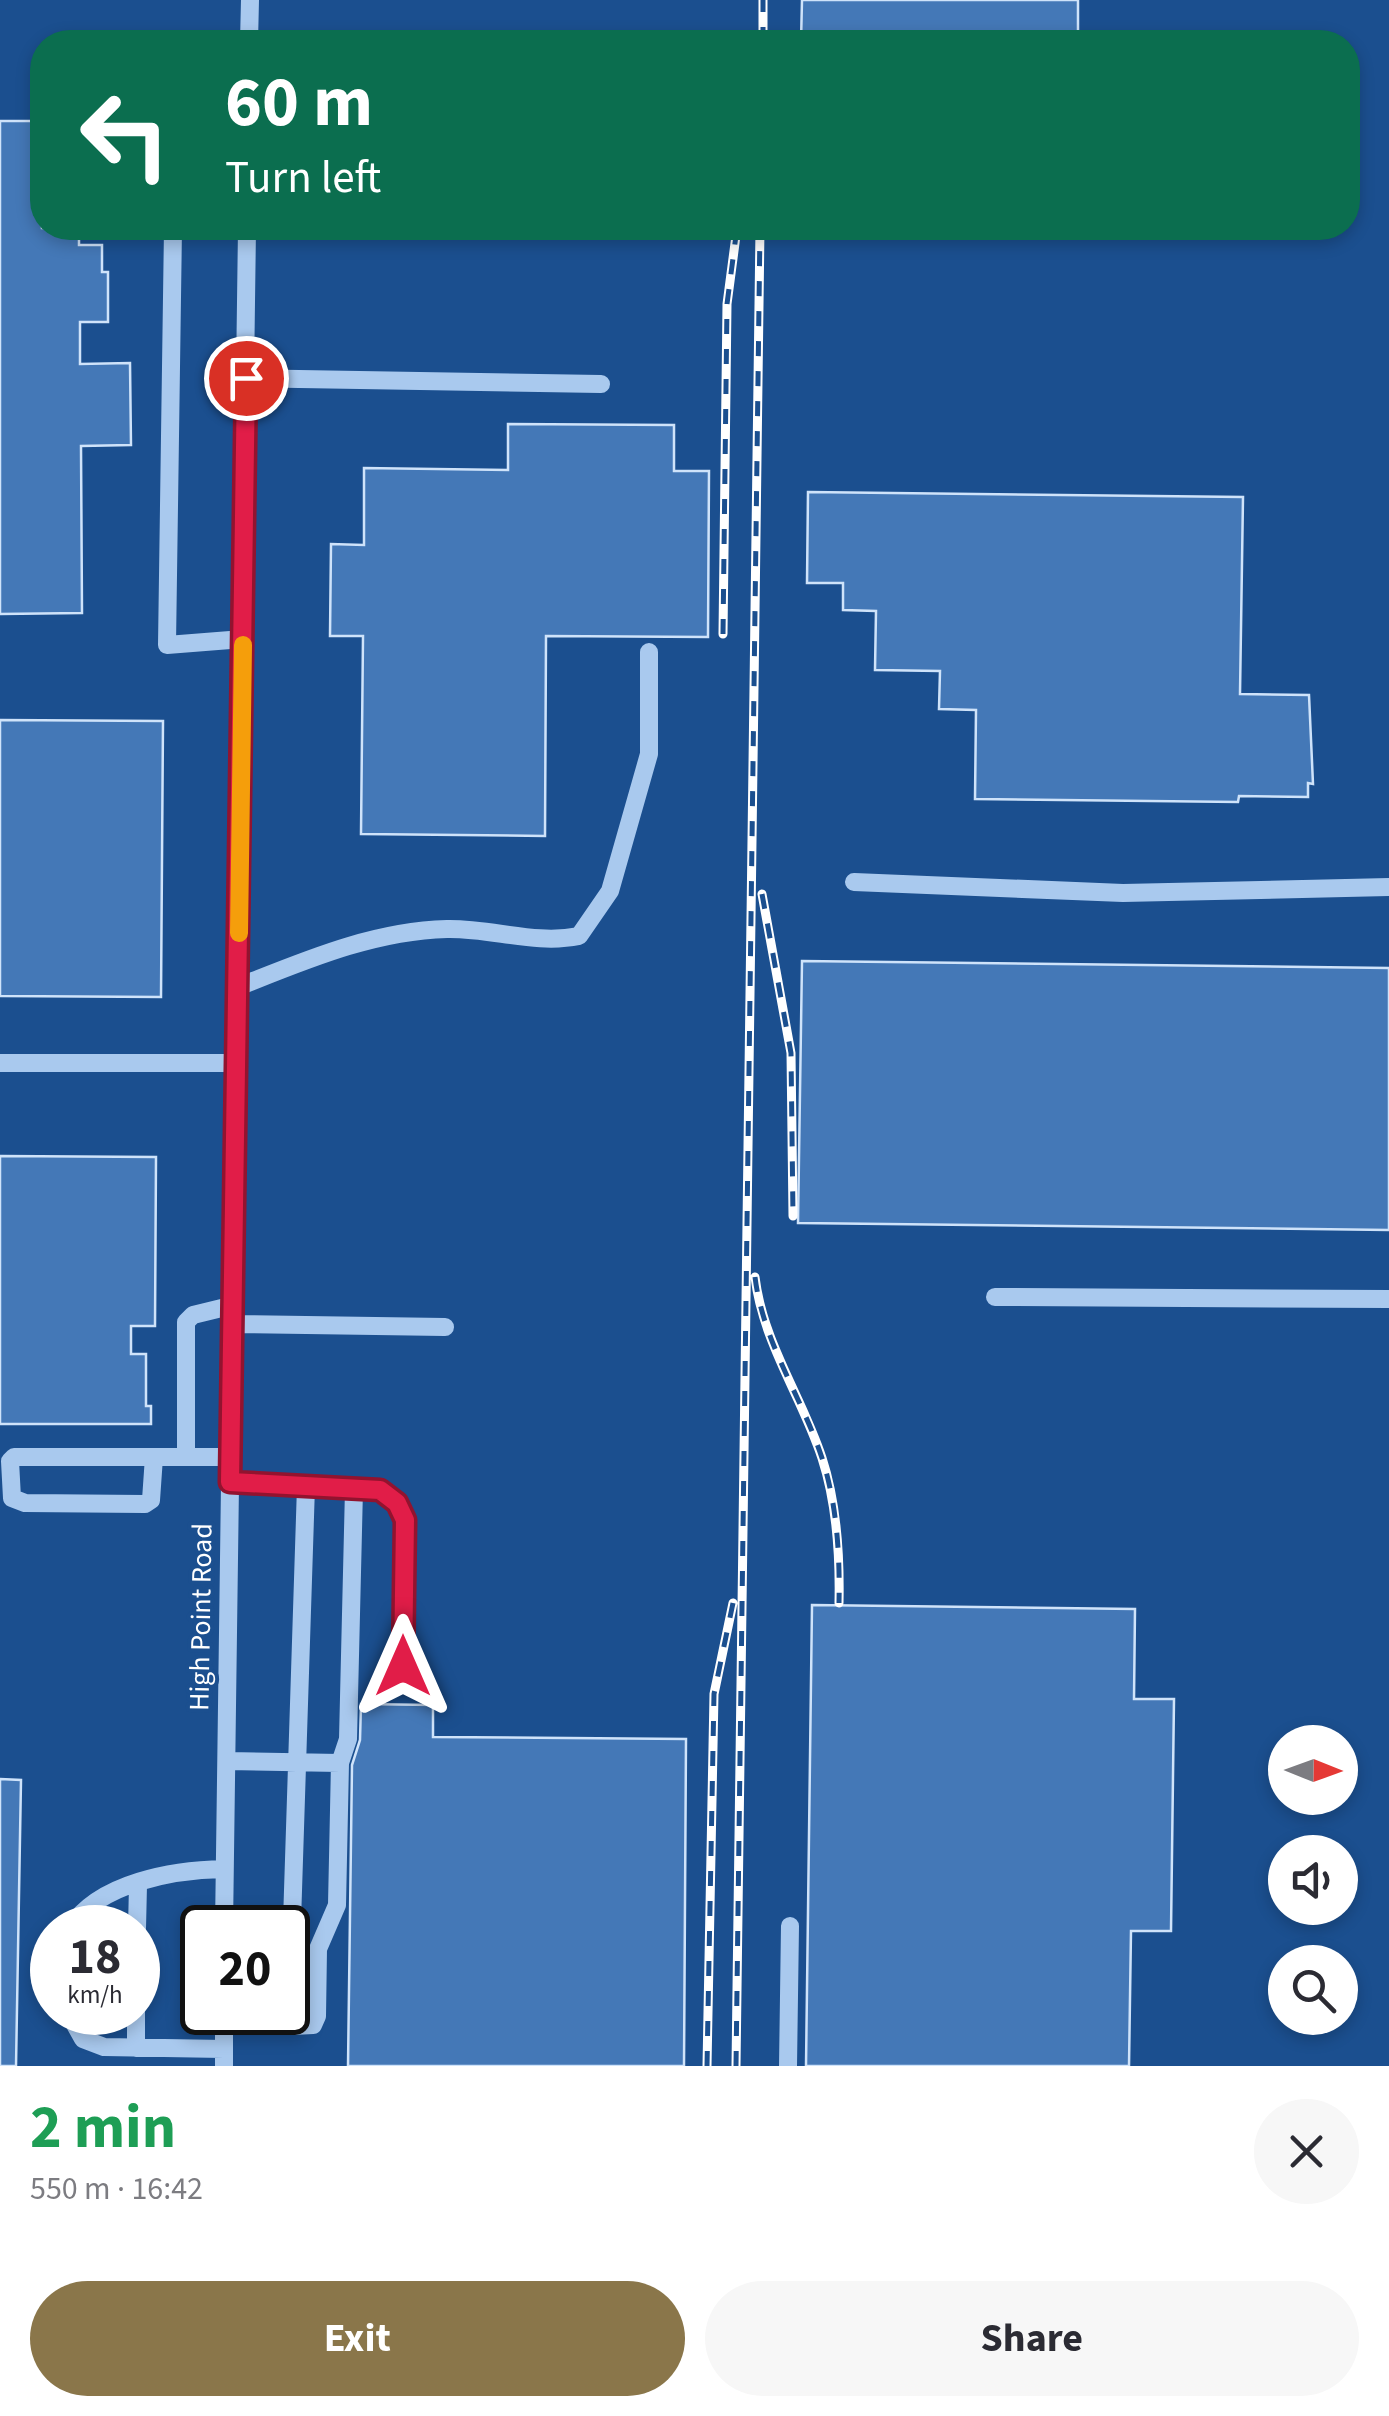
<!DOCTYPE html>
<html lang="en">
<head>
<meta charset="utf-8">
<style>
  body { margin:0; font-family:"Source Sans 3",sans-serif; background:#f7f7f7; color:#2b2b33; height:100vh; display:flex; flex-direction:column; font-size:38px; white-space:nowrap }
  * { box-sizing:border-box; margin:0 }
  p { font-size:32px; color:#7c7c81 }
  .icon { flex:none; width:55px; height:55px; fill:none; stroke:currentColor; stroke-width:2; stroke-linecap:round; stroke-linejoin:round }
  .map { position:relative; height:2066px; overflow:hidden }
  .sheet { display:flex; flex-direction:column; background:#fff; flex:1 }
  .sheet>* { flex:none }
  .guide { position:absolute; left:30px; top:30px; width:1330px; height:210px; border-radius:40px; box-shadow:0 5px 15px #0003; background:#0b6e4f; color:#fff; overflow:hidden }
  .needle { width:65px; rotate:91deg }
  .buttons { position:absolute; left:1268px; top:1725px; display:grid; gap:20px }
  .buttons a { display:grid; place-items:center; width:90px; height:90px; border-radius:50%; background:#fff; box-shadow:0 5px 15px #0003; font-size:50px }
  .speed { position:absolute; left:30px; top:1905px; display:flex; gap:20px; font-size:50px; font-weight:700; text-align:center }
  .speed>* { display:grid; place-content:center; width:130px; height:130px; border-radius:50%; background:#fff; box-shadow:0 5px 15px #0003; line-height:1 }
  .speed small { font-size:25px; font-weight:400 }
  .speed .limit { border:5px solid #111; border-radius:15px; background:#fff; color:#111 }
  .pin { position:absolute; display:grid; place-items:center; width:85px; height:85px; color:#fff; margin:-42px; border:5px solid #fff; border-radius:50%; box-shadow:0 2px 10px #0007 }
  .me { position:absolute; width:110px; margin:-55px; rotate:0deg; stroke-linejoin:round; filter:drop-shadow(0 0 8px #0008) }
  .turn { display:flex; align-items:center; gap:35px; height:210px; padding:0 30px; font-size:45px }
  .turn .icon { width:130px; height:130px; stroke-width:2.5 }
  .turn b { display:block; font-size:70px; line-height:85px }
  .round { display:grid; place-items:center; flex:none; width:105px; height:105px; border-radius:52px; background:#f7f7f7 }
  .overview { display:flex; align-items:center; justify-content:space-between; height:170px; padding:0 30px }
  h1 { font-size:60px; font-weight:700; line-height:75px; color:#1e9e55 }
  .action { display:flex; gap:20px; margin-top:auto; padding:20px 30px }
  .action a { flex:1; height:115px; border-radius:60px; background:#8a764a; color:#fff; font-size:40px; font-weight:700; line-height:115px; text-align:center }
  .action a+a { background:#f7f7f7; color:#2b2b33 }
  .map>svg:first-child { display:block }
  .building { fill:#4478b7; stroke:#cfe3fa; stroke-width:2.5 }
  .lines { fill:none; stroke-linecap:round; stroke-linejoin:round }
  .minor { stroke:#a9c9ee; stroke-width:18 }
  .rail-casing { stroke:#fff; stroke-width:9 }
  .rail { stroke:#1b4f8f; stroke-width:5; stroke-dasharray:15; stroke-linecap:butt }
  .route-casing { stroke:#92132f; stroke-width:25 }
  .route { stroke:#e11d48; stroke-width:18 }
  .slow { stroke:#f59e0b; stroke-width:18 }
  .labels { text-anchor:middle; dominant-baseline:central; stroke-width:8; stroke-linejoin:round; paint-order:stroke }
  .street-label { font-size:28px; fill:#fff; stroke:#1b4f8f }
</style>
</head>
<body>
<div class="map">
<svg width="1389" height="2066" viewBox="0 0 1389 2066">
  <rect width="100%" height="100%" fill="#1b4f8f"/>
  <path class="building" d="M 802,0 L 1078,0 L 1078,42 L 801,42 Z
    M 0,121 L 42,121 L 42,228 L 79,228 L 79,245 L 102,245 L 102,272 L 108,272 L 108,322 L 80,322 L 80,364 L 130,363 L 131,445 L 81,446 L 82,613 L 0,614 Z
    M 508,424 L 674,425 L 674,471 L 709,471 L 708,637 L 546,636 L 545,836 L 361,834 L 363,636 L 330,636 L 331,544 L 364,545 L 364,468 L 508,470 Z
    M 808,492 L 1243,497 L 1240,694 L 1309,695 L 1313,784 L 1308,783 L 1308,797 L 1239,796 L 1238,802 L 975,799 L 976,710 L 939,709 L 940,671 L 875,670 L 876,611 L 843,610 L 843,583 L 807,583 Z
    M 0,720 L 163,721 L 161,997 L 0,996 Z
    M 802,961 L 1389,968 L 1389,1230 L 798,1223 Z
    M 0,1156 L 156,1157 L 155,1326 L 131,1326 L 131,1354 L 146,1354 L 146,1406 L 151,1406 L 151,1424 L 0,1424 Z
    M 812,1605 L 1135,1609 L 1134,1699 L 1174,1699 L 1171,1931 L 1131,1931 L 1129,2066 L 806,2066 Z
    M 361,1704 L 433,1705 L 433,1737 L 686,1739 L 684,2066 L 348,2066 L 352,1765 L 360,1740 Z
    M 0,1779 L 21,1780 L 16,2066 L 0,2066 Z"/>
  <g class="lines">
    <path class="minor" d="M 249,42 L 250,0
      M 173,228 L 167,645 L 243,639
      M 246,378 L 601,384
      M 854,882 L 1123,893 L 1389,887
      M 238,987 C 306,960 373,931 447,929 C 492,928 535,945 579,936 L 610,891 L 649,754 L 649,652
      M 0,1063 L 237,1063
      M 995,1297 L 1389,1299
      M 234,1324 L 445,1327
      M 186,1455 L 186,1322 L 193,1315 L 234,1305
      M 154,1457 L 151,1500 L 145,1504 L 25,1503 L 12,1498 L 10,1461 L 14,1457 L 231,1457
      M 230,1482 L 380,1490 L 397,1503 L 405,1520 L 403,1667
      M 306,1486 L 289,2015 L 293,2026 L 313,2025 L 317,2016 L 318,1949 L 337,1905 L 340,1763
      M 227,1761 L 340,1763 L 348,1739 L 354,1489
      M 70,1928 C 99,1882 174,1870 224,1869
      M 137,1928 L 138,1885
      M 224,1928 L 247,228
      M 68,2012 L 83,2039 L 104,2047 L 224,2049
      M 136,2048 L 136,2012
      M 224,2066 L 224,2012
      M 788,2066 L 790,1926"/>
    <defs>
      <path id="rail" d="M 763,42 L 763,0
        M 723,634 L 727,304 L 737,228
        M 762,894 L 791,1053 L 793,1216
        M 755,1277 C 763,1343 802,1397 822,1458 C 837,1504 840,1555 839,1603
        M 707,2066 L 714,1694 L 733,1603
        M 736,2066 L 760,228"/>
    </defs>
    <use href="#rail" class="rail-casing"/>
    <use href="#rail" class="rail"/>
  </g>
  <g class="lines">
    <defs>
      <path id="route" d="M 246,378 L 230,1482 L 380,1490 L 397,1503 L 405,1520 L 403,1666"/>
    </defs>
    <use href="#route" class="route-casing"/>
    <use href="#route" class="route"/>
    <path class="slow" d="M 239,933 L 243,645"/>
  </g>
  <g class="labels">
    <g class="street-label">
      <text transform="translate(201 1617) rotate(-89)">High Point Road</text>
    </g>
  </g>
</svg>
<div class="buttons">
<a><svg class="needle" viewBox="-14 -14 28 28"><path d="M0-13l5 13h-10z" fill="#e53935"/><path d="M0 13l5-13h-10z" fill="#7c7c81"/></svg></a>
<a><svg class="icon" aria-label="sound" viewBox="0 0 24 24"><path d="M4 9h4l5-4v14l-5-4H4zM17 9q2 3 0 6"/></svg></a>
<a><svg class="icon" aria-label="search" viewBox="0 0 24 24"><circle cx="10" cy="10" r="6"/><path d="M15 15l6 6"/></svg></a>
</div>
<div class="speed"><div>18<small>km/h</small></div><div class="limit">20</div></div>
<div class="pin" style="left:246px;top:378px;background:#d93025"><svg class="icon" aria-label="arrive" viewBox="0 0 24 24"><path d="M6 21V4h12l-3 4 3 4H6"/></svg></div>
<svg class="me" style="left:403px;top:1666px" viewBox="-20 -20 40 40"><path d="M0-17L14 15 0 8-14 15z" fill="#e11d48" stroke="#fff" stroke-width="4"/></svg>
<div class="guide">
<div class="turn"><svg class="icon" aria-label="left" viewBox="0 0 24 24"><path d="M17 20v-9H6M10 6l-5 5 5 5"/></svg><div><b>60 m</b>Turn left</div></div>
</div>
</div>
<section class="sheet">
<div class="overview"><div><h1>2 min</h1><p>550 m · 16:42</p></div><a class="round"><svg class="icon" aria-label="close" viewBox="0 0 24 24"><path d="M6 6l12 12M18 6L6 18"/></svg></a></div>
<div class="action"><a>Exit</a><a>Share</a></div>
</section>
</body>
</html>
